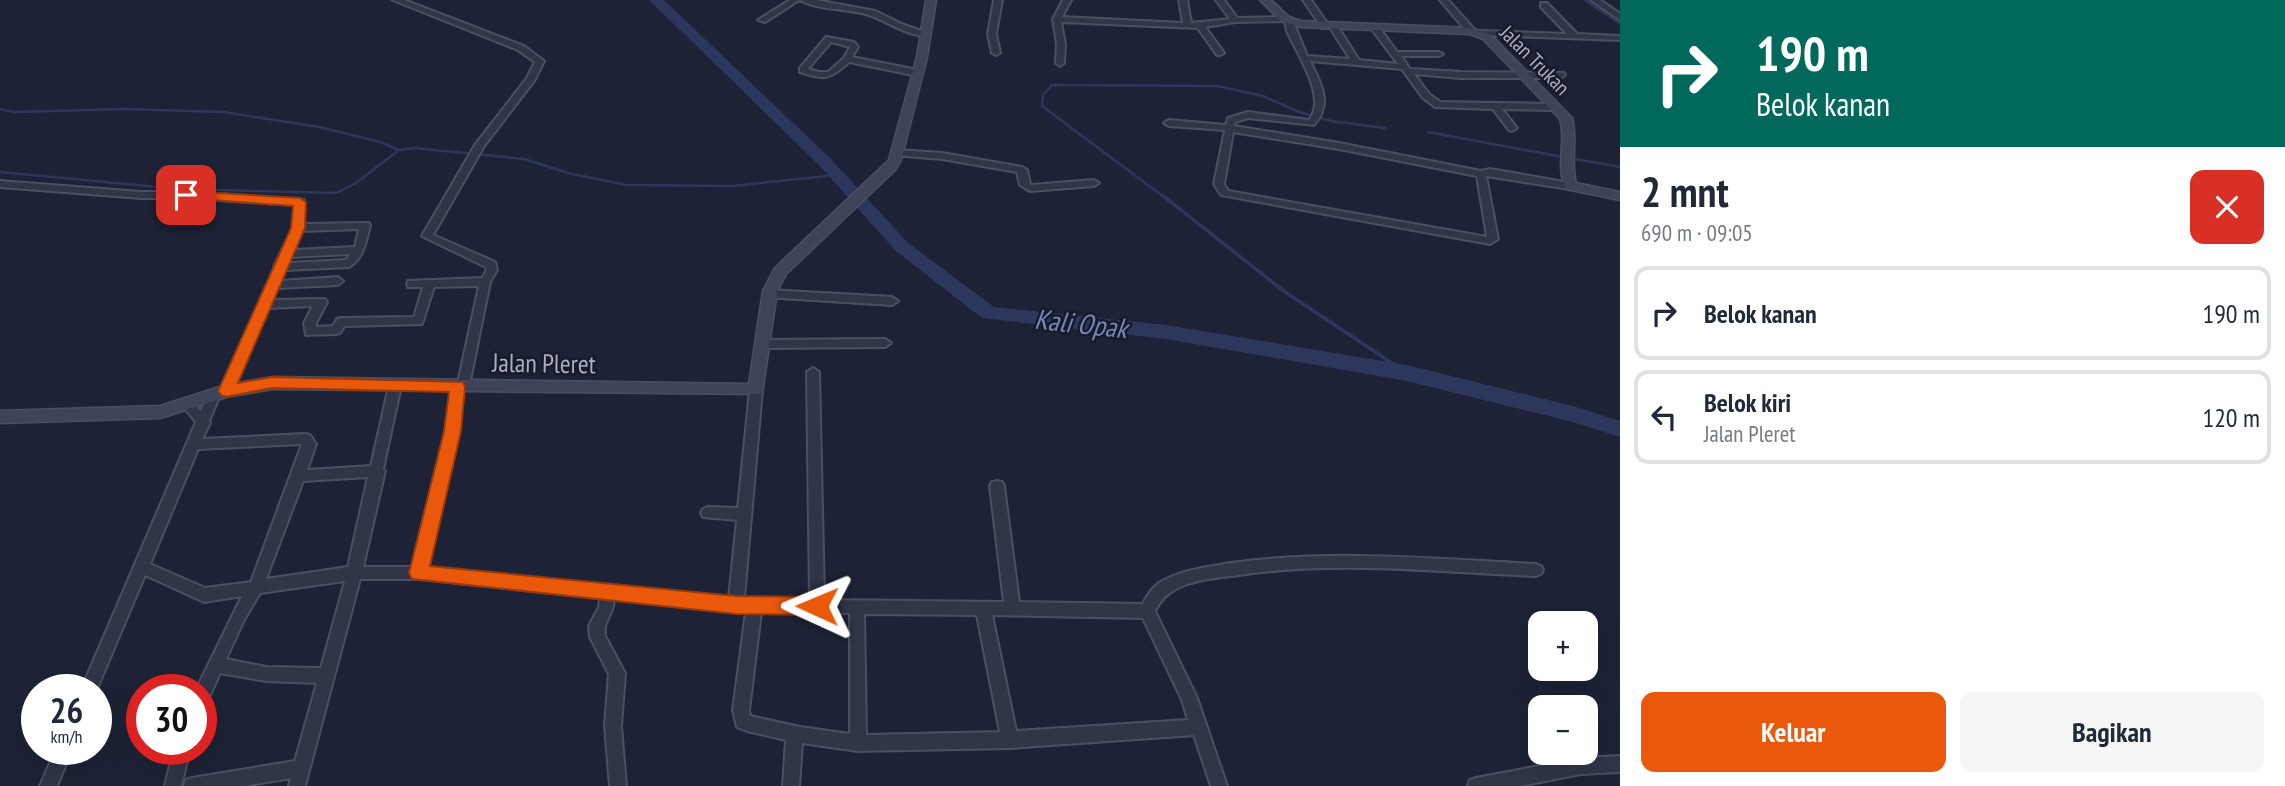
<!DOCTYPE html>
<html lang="id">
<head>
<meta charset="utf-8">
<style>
  body { margin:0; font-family:"PT Sans Narrow",sans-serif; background:#f6f6f7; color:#1f2937; height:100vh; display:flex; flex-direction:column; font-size:26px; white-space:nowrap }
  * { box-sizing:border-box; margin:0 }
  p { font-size:23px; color:#747a83 }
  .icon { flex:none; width:38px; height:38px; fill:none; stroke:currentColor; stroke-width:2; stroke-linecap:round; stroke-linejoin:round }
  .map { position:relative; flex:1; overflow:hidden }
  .sheet { display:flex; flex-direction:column; background:#fff; width:665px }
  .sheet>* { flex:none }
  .hud { background:#00695c; color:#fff; overflow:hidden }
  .controls { position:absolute; left:1528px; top:611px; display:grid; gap:14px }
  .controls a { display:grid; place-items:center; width:70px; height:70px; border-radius:14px; background:#fff; box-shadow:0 7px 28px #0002; font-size:35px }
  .speed { position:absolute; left:21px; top:674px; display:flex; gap:14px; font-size:35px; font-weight:700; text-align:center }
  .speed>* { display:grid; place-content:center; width:91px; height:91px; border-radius:50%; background:#fff; box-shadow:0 7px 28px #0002; line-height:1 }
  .speed small { font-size:18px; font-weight:400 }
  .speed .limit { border:10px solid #d22; background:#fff; color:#111 }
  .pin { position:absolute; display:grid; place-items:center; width:60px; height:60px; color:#fff; margin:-30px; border-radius:14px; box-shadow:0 4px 10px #0006 }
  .me { position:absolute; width:77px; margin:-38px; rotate:271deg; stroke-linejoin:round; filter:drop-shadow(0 0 5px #0008) }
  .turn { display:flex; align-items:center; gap:24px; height:147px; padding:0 21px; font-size:32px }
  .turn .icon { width:91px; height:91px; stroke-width:2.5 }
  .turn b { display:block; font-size:49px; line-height:60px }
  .round { display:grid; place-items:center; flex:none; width:74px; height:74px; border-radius:14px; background:#f6f6f7 }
  .overview { display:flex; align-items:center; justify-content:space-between; height:119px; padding:0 21px }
  h1 { font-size:42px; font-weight:700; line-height:52px }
  .action { display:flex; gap:14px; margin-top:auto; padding:14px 21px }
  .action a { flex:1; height:80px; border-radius:14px; background:#ea580c; color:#fff; font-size:28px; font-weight:700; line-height:80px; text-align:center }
  .action a+a { background:#f6f6f7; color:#1f2937 }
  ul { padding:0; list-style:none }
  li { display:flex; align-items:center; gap:21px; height:94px; margin:0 14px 10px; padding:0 7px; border:4px solid #e0e1e3; border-radius:14px }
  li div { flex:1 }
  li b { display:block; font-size:26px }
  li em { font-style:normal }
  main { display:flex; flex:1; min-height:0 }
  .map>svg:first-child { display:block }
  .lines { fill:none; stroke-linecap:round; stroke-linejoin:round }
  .stream-far1 { stroke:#2d375d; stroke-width:2.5 }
  .stream { stroke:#2d375d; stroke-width:3.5 }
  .river { fill:#2d375d; fill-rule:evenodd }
  .street-casing { stroke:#4b4f62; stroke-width:4 }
  .secondary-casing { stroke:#4b4f62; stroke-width:3 }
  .street { fill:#303547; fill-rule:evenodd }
  .secondary { fill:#3e435a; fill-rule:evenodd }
  .route { fill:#ea580c; stroke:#983908; stroke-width:2 }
  .labels { text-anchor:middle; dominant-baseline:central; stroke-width:5; stroke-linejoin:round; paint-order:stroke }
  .far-street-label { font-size:21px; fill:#aaaec4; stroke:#161a2b }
  .street-label { font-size:26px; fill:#aaaec4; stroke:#161a2b }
  .water-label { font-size:28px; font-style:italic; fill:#7785b4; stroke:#161a2b }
</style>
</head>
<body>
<main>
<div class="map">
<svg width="1620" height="786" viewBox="0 0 1620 786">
  <rect width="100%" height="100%" fill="#1d2236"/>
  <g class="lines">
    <path class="stream-far1" d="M 1585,0 L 1620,24
      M 0,109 L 14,112 L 125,109 L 223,112 L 319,127 L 380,142 L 399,150 L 414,148 L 524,159 L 568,173 L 626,185 L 732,186 L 837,175
      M 1428,132 L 1563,157
      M 1570,158 L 1620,167
      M 0,172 L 179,189 L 336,193 L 356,183 L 399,150
      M 1164,197 L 1042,106 L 1043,95 L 1052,85 L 1217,86 L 1263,96 L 1299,112 L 1331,121 L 1385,128"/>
    <path class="stream" d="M 1162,195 L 1285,292 L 1407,373"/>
    <path class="river" d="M 649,0 L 664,0 L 830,158 L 908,243 L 994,307 L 1166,325 L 1407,365 L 1573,406 L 1620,421 L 1620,437 L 1573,422 L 1407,381 L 1166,339 L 982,318 L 896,251 L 818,164 Z"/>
    <defs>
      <path id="street" d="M 393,0 L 404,0 L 524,46 L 544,61 L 534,81 L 484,146 L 433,235 L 495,262 L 497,270 L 490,282 L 469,386 L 467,389 L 463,390 L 459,431 L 427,567 L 729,598 L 737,520 L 703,517 L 701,513 L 703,509 L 708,507 L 738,508 L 750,390 L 756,385 L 762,390 L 744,598 L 810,599 L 807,372 L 813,368 L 819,372 L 824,600 L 1004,602 L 990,486 L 992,482 L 997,481 L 1002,482 L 1004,486 L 1019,602 L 1143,604 C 1147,596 1152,588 1159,583 C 1180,570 1207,567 1231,563 C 1333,549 1434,559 1536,564 L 1541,566 L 1543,570 L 1541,574 L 1536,576 C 1437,572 1337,560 1239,575 C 1218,578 1195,579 1176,589 C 1166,594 1160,601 1155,611 L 1197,698 L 1227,786 L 1211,786 L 1194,735 L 1010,748 L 858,751 L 802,743 L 799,786 L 783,786 L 786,740 L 747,731 L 737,727 L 733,710 L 746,612 L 614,599 L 613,607 L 605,626 L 605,636 L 625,673 L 621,726 L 626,786 L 610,786 L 605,726 L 609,674 L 590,637 L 589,626 L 599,607 L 600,598 L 419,579 L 360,579 L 305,786 L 289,786 L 291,778 L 243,786 L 184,786 L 186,780 L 192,778 L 295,761 L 317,683 L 266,681 L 220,673 L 207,702 L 201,705 L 201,690 L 196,690 L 242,596 L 204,602 L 145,575 L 96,691 L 96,690 L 81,690 L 196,422 L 182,405 L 184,402 L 192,402 L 201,411 L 210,392 L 218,392 L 220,395 L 209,421 L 210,423 L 202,439 L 305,434 L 310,435 L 316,444 L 307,470 L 371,466 L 389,386 L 391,383 L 399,383 L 401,386 L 383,469 L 385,471 L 363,567 L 413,567 L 447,431 L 451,387 L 453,384 L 458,383 L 479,286 L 434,287 L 422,324 L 344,326 L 340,333 L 336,334 L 306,335 L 304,323 L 313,306 L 268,308 L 232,391 L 226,396 L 220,391 L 275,269 L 274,267 L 293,228 L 295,205 L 186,198 L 141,198 L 0,187 L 0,181 L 141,192 L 186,192 L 304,200 L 303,224 L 369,223 L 370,225 C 366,241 364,258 349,267 L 285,270 L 280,281 L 338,277 L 343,281 L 338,285 L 277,288 L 272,300 L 325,299 L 327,302 L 316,323 L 316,327 L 333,326 L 337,319 L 341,318 L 414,317 L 423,287 L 408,287 L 407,284 L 408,281 L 482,278 L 487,270 L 486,267 L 422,236 L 475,145 L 527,78 L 535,62 L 518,50 ZM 359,229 L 355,247 L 294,250 L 302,231 ZM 350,254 L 346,260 L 288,263 L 290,257 ZM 302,444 L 251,582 L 205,588 L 150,564 L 198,449 ZM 368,477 L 348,567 L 266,579 L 303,481 ZM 345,581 L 321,668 L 266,667 L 226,659 L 244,620 L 260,593 ZM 761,612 L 850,613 L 850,734 L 800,727 L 750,716 L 749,710 ZM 864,614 L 977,615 L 1000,732 L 866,735 ZM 992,615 L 1143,618 L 1182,700 L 1188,720 L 1016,731 Z
        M 790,0 L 799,0 L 765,22 L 758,20 Z
        M 800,0 L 816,0 L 875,11 L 904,25 L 930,34 C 915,41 885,20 869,15 C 848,8 820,11 800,0 Z
        M 994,0 L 1002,0 L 996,34 L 1000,53 L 996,55 L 992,53 L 988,34 Z
        M 1063,0 L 1071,0 L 1062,17 L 1183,23 L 1179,0 L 1187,0 L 1191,23 L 1230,19 L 1216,0 L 1224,0 L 1237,18 L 1285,17 L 1292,19 L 1307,56 L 1350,59 L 1329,26 L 1333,24 L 1336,24 L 1359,60 L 1398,64 L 1371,28 L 1375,26 L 1378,26 L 1397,52 L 1439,52 L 1443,54 L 1439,56 L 1401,56 L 1410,69 L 1461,72 L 1564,73 L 1565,75 L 1561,78 L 1461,78 L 1414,74 L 1429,94 L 1440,102 L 1556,104 L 1560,107 L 1556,110 L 1502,109 L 1517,128 L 1512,131 L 1509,130 L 1493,109 L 1435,107 L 1423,98 L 1402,69 L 1310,61 C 1321,84 1333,103 1314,125 L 1248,118 L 1235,122 L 1234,126 L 1339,143 L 1481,171 L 1490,169 L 1570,183 L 1575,186 L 1570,189 L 1486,176 L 1498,239 L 1490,244 L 1221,195 L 1214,184 L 1225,130 L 1169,126 L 1164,123 L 1169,120 L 1226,125 L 1228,118 L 1248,112 L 1309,120 C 1328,98 1297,54 1287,31 L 1285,21 L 1235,22 L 1205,27 L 1224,53 L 1220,55 L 1217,55 L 1198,28 L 1061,22 L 1065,44 L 1064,63 L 1060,66 L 1056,63 L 1057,44 L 1053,19 ZM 1233,132 L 1339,149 L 1477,176 L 1487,237 L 1228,191 L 1224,184 Z
        M 1303,0 L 1311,0 L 1329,26 L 1328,28 L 1322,28 Z
        M 1440,0 L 1448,0 L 1474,29 L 1474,33 L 1468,33 Z
        M 1591,0 L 1600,0 L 1620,14 L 1620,20 Z
        M 1541,3 L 1547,3 L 1577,34 L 1620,36 L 1620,40 L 1481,35 L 1477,33 L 1481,31 L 1567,34 L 1541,7 Z
        M 826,37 L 854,42 L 858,47 L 852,57 L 918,70 L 922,73 L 918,76 L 849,62 C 829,80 825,80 800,72 L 800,68 ZM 831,42 L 850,47 L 844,58 L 828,72 L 819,72 L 808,69 Z
        M 897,150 L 942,153 L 1022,167 L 1027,170 L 1030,184 L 1032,185 L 1094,180 L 1099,183 L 1094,186 L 1030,191 L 1020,185 L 1017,172 L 942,159 L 894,155 L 894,151 Z
        M 769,290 L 892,297 L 898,301 L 892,305 L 765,297 L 763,294 Z
        M 885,339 L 891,343 L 885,347 L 764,348 L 758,344 L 764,340 Z
        M 56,749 L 72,749 L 57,786 L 40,786 Z
        M 174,749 L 190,749 L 181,786 L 165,786 Z
        M 1620,756 L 1620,772 L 1581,774 L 1520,786 L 1468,786 L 1470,780 L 1476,778 L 1581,758 Z"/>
      <path id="secondary" d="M 926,0 L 936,0 L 927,57 L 901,160 L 895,170 L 786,274 L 777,291 L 762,394 L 273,389 L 226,397 L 160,418 L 0,423 L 0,411 L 160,406 L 226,385 L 273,377 L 749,384 L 763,291 L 775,268 L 889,160 L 917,57 Z
        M 1260,0 L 1271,0 L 1289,17 L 1301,21 L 1471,28 L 1491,35 L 1572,118 C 1578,139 1570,161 1576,183 L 1620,192 L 1620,200 L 1566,189 C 1555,166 1567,142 1560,119 L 1483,39 L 1470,34 L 1300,27 L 1281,21 Z"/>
    </defs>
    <use href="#street" class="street-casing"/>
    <use href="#secondary" class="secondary-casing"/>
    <use href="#street" class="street"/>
    <use href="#secondary" class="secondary"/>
  </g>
  <path class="route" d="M 186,191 L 300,198 L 306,202 L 305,228 L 238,383 L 272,377 L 463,382 L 465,387 L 461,431 L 430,566 L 736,596 L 817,597 L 824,600 L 826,606 L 824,612 L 817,615 L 736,614 L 412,579 L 409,573 L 444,431 L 449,392 L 272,388 L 226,397 L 221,395 L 218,391 L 291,228 L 293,206 L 182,198 L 182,192 Z"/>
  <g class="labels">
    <g class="far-street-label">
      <text transform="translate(1535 60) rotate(45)">Jalan Trukan</text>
    </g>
    <g class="street-label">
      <text transform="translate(544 363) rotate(1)">Jalan Pleret</text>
    </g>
    <g class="water-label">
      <text transform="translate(1081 323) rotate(6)">Kali Opak</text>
    </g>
  </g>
</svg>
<div class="controls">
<a>+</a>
<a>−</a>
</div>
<div class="speed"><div>26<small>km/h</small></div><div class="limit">30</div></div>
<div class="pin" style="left:186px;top:195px;background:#d93025"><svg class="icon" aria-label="arrive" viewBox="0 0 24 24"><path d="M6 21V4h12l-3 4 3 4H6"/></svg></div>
<svg class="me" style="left:817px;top:606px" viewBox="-20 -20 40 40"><path d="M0-17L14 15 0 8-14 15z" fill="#ea580c" stroke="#fff" stroke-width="4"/></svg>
</div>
<section class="sheet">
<div class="hud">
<div class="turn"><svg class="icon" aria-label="right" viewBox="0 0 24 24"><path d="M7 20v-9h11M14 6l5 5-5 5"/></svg><div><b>190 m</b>Belok kanan</div></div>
</div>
<div class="overview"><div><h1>2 mnt</h1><p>690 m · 09:05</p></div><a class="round" style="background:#d93025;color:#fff"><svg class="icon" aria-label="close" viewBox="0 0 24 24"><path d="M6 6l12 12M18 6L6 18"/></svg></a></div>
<ul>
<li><svg class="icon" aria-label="right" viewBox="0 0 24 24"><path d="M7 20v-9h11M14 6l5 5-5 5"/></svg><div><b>Belok kanan</b></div><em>190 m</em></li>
<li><svg class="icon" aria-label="left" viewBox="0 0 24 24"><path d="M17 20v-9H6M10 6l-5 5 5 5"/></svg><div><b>Belok kiri</b><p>Jalan Pleret</p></div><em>120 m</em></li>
</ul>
<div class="action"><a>Keluar</a><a>Bagikan</a></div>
</section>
</main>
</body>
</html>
